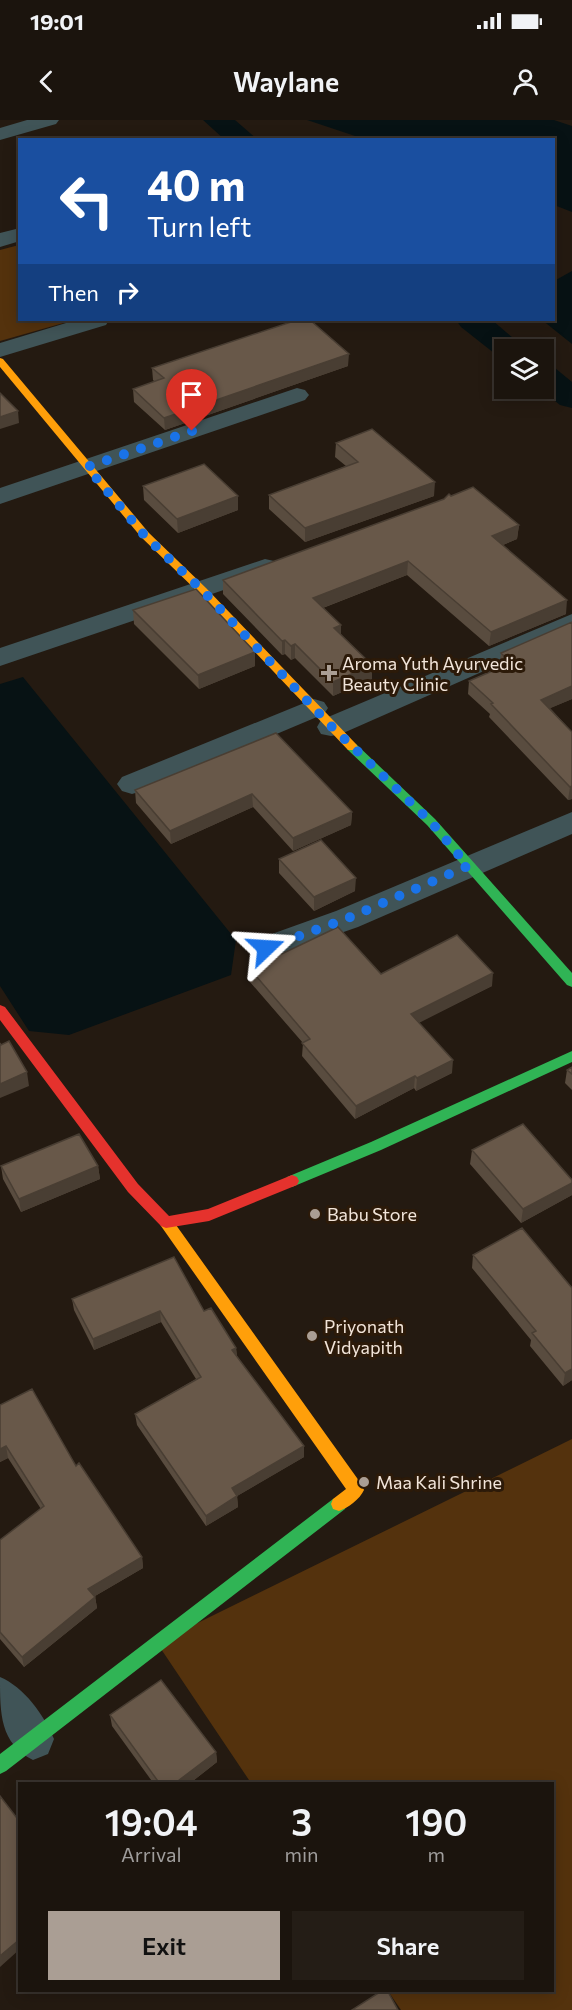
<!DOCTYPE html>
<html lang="en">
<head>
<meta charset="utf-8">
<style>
  body { margin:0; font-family:Commissioner,sans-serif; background:#241d16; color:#f1f3f6; height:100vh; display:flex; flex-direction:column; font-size:22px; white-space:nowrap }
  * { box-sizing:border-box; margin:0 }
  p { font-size:20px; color:#a09e9d }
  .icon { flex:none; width:33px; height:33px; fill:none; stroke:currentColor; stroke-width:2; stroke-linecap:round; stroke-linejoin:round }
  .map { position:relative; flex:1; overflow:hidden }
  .drawer { position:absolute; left:18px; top:1662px; width:536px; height:210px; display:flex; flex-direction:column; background:#1b140d; border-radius:0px; box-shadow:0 3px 15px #0003,0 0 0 2px #39332e }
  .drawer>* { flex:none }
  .hud { position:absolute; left:18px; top:18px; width:537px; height:183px; border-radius:0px; box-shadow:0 3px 15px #0003,0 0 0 2px #39332e; background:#1a4fa0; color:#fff; overflow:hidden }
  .buttons { position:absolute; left:494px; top:219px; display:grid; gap:12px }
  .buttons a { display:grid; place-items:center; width:60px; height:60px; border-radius:0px; background:#1b140d; box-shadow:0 3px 15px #0003,0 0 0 2px #39332e; font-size:30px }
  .pin { position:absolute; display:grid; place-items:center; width:51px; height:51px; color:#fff; margin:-62px -26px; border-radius:50% 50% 50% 0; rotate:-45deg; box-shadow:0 0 6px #0007 }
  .pin .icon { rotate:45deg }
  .me { position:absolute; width:66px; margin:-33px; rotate:70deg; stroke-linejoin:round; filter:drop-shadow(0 0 4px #0008) }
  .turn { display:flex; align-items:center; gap:21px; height:126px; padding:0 30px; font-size:27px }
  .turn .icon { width:78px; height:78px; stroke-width:2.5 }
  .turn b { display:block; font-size:42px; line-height:51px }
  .then { display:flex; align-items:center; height:57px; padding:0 30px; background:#0003; gap:12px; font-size:22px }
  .eta { display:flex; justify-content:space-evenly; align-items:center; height:102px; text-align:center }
  .eta b { font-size:36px; font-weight:600; line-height:42px }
  .action { display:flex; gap:12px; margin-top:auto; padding:12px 30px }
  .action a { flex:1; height:69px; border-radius:0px; background:#aa9e94; color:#111; font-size:24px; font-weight:600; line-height:69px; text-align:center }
  .action a+a { background:#241d16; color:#f1f3f6 }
  .status { display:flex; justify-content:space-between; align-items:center; height:42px; padding:0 30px; background:#1b140d; direction:ltr }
  .status svg { height:16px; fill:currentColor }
  header { display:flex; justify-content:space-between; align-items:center; height:78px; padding:0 30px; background:#1b140d; font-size:27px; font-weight:600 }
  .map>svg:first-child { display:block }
  .green { fill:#54320d }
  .water { fill:#071214 }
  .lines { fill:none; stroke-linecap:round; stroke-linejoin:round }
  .canal { fill:#071214; fill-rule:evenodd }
  .street { fill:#405457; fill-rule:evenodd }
  .fast { fill:#30b455; fill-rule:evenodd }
  .slow { fill:#ff9f0a; fill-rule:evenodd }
  .jam { fill:#e5322d; fill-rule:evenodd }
  .wall { fill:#594c3f }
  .shaded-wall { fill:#493e33 }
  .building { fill:#685849; stroke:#493e33; stroke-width:1.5 }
  .route { stroke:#1a73e8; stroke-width:10; stroke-dasharray:0 18 }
  .poi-dot { fill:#aa9e94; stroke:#2c1a09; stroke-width:2 }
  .labels { text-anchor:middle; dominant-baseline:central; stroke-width:6; stroke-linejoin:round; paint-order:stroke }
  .poi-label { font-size:18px; fill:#f2e5da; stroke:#2c1a09; text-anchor:start }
</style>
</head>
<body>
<div class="status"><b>19:01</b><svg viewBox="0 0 49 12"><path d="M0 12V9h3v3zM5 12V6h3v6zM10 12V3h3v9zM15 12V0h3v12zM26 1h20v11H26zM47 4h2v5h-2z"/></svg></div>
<header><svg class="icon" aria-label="back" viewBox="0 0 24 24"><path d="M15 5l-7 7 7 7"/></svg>Waylane<svg class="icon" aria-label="person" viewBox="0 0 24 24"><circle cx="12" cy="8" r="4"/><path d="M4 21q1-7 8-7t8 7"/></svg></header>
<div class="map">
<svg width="572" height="1890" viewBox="0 0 572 1890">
  <rect width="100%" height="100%" fill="#241a11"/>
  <path class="green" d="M 19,125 L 20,200 L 74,200 L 0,221 L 0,130 Z
    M 572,1319 L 572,1890 L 401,1890 L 388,1871 L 552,1870 L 552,1664 L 251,1663 L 157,1523 Z"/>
  <path class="water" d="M 307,0 L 554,0 L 572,6 L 572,92 L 554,85 L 554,20 L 364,19 Z
    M 572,151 L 572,224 L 542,200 L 554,200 L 554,161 Z
    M 23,557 L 236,820 L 231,855 L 69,915 L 29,911 L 0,866 L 0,564 Z"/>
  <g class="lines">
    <path class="canal" d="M 203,0 L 235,0 L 258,20 L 225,20 Z
      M 456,200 L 492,200 L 527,230 L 504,230 L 504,238 L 499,237 L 461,207 Z
      M 543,245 L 555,248 L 572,262 L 572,288 L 560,285 L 539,268 L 543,268 Z"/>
    <path class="street" d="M 27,0 L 59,0 L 56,4 L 0,20 L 0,8 Z
      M 20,108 L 20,121 L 0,127 L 0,113 Z
      M 76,200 L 109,200 L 106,205 L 0,237 L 0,223 Z
      M 297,268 L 305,270 L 309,275 L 305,280 L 0,384 L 0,368 Z
      M 265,439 L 274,441 L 278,447 L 274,453 L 0,546 L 0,528 Z
      M 572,494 L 572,512 L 341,614 L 331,616 L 321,614 L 317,607 L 321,600 Z
      M 314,579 L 324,582 L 328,588 L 324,594 L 142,671 L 132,674 L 122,671 L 117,664 L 122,657 Z
      M 572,692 L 572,714 L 358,807 L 266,839 L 255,836 L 250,828 L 255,820 L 336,791 Z
      M 0,1557 C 24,1567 44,1595 54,1619 L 48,1634 L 33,1640 C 0,1623 0,1594 0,1557 Z"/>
    <path class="fast" d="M 352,623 L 356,624 L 435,699 L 572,853 L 572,867 L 567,865 L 427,705 L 348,630 L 346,627 L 348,624 Z
      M 572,931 L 572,942 L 381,1030 L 292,1067 L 287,1065 L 285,1061 L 287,1057 L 371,1022 Z
      M 339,1377 L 345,1379 L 347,1384 L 345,1389 L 6,1651 L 0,1654 L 0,1634 L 333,1379 Z"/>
    <path class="slow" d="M 0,238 L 3,239 L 149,413 L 206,468 L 356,624 L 358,627 L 356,630 L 348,630 L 198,472 L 141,417 L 0,247 Z
      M 166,1096 L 171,1098 L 362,1365 L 364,1370 C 360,1379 348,1388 339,1391 L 333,1389 L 331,1384 L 333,1379 L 346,1369 L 161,1106 L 159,1102 L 161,1098 Z"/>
    <path class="jam" d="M 0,885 L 5,887 L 138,1064 L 169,1096 L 208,1089 L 292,1055 L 297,1057 L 299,1061 L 297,1065 L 209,1101 L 166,1108 L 161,1106 L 128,1072 L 0,900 Z"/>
  </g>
  <path class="wall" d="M 348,246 L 165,310 L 134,282 L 133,269 L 155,262 L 153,260 L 152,248 Z
    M 336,323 L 434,376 L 305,422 L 269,389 L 269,375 L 346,346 L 335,337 Z
    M 143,366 L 238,390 L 178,413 L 144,380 Z
    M 451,376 L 519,405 L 517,419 L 503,425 L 566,494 L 489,526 L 407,455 L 323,488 L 372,559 L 333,576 L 295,538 L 291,540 L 285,534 L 282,535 L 223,474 L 223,460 L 444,379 Z
    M 133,490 L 255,532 L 255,546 L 199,569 L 134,504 Z
    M 501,533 L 572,579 L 550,588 L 572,612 L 572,679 L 568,680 L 489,597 L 490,594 L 468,574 L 469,561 L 500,547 L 499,547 Z
    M 276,613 L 352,692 L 351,705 L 293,731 L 253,687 L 171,724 L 136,683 L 135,670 Z
    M 279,739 L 355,771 L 314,791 L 279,753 Z
    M 250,849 L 381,854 L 492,866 L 419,902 L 452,953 L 416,971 L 414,968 L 355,999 L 302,936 L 303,923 L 250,862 Z
    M 572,947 L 572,970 L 565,963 L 567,950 Z
    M 472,1030 L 572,1075 L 521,1103 L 470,1044 Z
    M 1,1046 L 98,1046 L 100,1059 L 21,1092 L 3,1059 Z
    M 473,1135 L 572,1168 L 572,1260 L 563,1266 L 530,1226 L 531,1220 L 472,1148 Z
    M 72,1179 L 204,1191 L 236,1228 L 237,1236 L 304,1337 L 237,1376 L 238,1387 L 206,1406 L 137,1305 L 135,1294 L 196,1259 L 161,1202 L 94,1230 L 74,1190 Z
    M 0,1285 L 76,1346 L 142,1437 L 143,1448 L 95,1476 L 97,1488 L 24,1547 L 0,1519 L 0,1420 L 41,1389 L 8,1338 L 0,1342 Z
    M 110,1595 L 216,1632 L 217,1642 L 189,1664 L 154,1664 L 112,1606 Z"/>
  <path class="shaded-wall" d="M 349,234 L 348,246 L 165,310 L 164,298 Z
    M 18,291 L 19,303 L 0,309 L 0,297 Z
    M 435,362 L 434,376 L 305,422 L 305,408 Z
    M 238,376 L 238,390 L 178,413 L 177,399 Z
    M 519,405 L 517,419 L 491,430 L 492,416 Z
    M 408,441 L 407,455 L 312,492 L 313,478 Z
    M 567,480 L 566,494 L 489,526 L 491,512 Z
    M 341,505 L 341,519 L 334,508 Z
    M 285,520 L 285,534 L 282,535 L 282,521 Z
    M 295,524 L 295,538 L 291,540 L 291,526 Z
    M 255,532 L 255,546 L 199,569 L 198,555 Z
    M 372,545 L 372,559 L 333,576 L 333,562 Z
    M 572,566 L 572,579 L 539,593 L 541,580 Z
    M 572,666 L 572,679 L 568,680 L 570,667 Z
    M 252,674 L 253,687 L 171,724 L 170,711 Z
    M 352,692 L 351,705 L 293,731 L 293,718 Z
    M 356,758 L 355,771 L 314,791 L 314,777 Z
    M 493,853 L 492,866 L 411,907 L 411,894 Z
    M 453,940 L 452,953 L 416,971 L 417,958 Z
    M 27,952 L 29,966 L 0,978 L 0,964 Z
    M 415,956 L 414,968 L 355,999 L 356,986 Z
    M 98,1046 L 100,1059 L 21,1092 L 19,1079 Z
    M 572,1063 L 572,1075 L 521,1103 L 523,1089 Z
    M 160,1191 L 161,1202 L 94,1230 L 93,1219 Z
    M 236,1228 L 237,1239 L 232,1230 Z
    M 572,1249 L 572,1260 L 563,1266 L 565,1253 Z
    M 6,1326 L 8,1338 L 0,1342 L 0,1329 Z
    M 304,1326 L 304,1337 L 232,1379 L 232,1368 Z
    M 237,1376 L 238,1387 L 206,1406 L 206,1396 Z
    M 142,1437 L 143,1448 L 90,1479 L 88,1469 Z
    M 95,1477 L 97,1488 L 24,1547 L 22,1537 Z
    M 216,1632 L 217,1642 L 189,1664 L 174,1664 Z
    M 20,1819 L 20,1829 L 0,1847 L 0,1836 Z"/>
  <path class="building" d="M 297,200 L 310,200 L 349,234 L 164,298 L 133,269 L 164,258 L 152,248 Z
    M 0,273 L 18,291 L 0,297 Z
    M 372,309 L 435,362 L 305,408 L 269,375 L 358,342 L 336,323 Z
    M 204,344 L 238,376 L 177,399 L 143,366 Z
    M 473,367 L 519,405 L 492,416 L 567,480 L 491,512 L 408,441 L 313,478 L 341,505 L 334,508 L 372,545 L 333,562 L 295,524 L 291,526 L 285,520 L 282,521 L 223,460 L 444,379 L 449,374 L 451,376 Z
    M 196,469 L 255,532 L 198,555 L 133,490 Z
    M 572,502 L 572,566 L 541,580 L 572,612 L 572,666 L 570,667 L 491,584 L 493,583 L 469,561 L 511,543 L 501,533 Z
    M 276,613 L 352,692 L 293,718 L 252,674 L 170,711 L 135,670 Z
    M 321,720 L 356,758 L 314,777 L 279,739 Z
    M 338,807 L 381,854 L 457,815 L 493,853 L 411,894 L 453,940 L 417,958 L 415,956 L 356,986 L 302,923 L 310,919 L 250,849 Z
    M 9,921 L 27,952 L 0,964 L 0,923 L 1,925 Z
    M 572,947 L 572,954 L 567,950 Z
    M 523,1004 L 572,1060 L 572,1063 L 523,1089 L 472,1030 Z
    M 79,1014 L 98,1046 L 19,1079 L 1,1046 Z
    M 522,1108 L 572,1168 L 572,1249 L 565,1253 L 532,1213 L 536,1211 L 473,1135 Z
    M 174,1137 L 204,1191 L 211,1188 L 236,1228 L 232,1230 L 304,1326 L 232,1368 L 237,1376 L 206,1396 L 135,1294 L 201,1257 L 160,1191 L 93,1219 L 72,1179 Z
    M 32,1269 L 76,1346 L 79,1343 L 142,1437 L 88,1469 L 95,1477 L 22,1537 L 0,1512 L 0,1420 L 44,1386 L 6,1326 L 0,1329 L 0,1285 Z
    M 161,1560 L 216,1632 L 174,1664 L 160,1664 L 110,1595 Z
    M 0,1676 L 20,1702 L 20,1819 L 0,1836 Z
    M 383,1870 L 387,1870 L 398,1890 L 352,1890 Z"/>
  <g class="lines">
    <path class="route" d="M 192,311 L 87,347 L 145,416 L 202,470 L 332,607 L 431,702 L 468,746 L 346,799 L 266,828"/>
  </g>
  <g class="poi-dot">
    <path d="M326 544h6v6h6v6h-6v6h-6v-6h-6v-6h6z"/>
    <circle cx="315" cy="1094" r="6"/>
    <circle cx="312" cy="1216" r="6"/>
    <circle cx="364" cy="1362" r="6"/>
  </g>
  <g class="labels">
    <g class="poi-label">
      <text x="342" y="543">Aroma Yuth Ayurvedic<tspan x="342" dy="21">Beauty Clinic</tspan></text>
      <text x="327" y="1094">Babu Store</text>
      <text x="324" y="1206">Priyonath<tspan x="324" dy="21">Vidyapith</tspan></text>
      <text x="376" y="1362">Maa Kali Shrine</text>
    </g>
  </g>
</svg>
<div class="buttons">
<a><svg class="icon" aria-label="layers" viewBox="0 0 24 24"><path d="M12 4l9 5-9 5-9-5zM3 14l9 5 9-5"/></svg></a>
</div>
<div class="pin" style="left:192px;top:311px;background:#d93025"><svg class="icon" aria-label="arrive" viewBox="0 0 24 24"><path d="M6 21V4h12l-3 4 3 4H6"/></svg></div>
<svg class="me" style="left:266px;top:828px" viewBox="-20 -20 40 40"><path d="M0-17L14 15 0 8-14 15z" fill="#1a73e8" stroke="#fff" stroke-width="4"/></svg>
<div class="hud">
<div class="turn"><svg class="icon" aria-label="left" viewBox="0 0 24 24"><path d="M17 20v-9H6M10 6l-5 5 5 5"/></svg><div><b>40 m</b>Turn left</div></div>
<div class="then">Then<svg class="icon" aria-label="right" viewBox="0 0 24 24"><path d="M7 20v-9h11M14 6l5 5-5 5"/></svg></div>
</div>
<section class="drawer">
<div class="eta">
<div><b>19:04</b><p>Arrival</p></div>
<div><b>3</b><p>min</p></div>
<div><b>190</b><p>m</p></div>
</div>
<div class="action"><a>Exit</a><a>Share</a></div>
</section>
</div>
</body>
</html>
